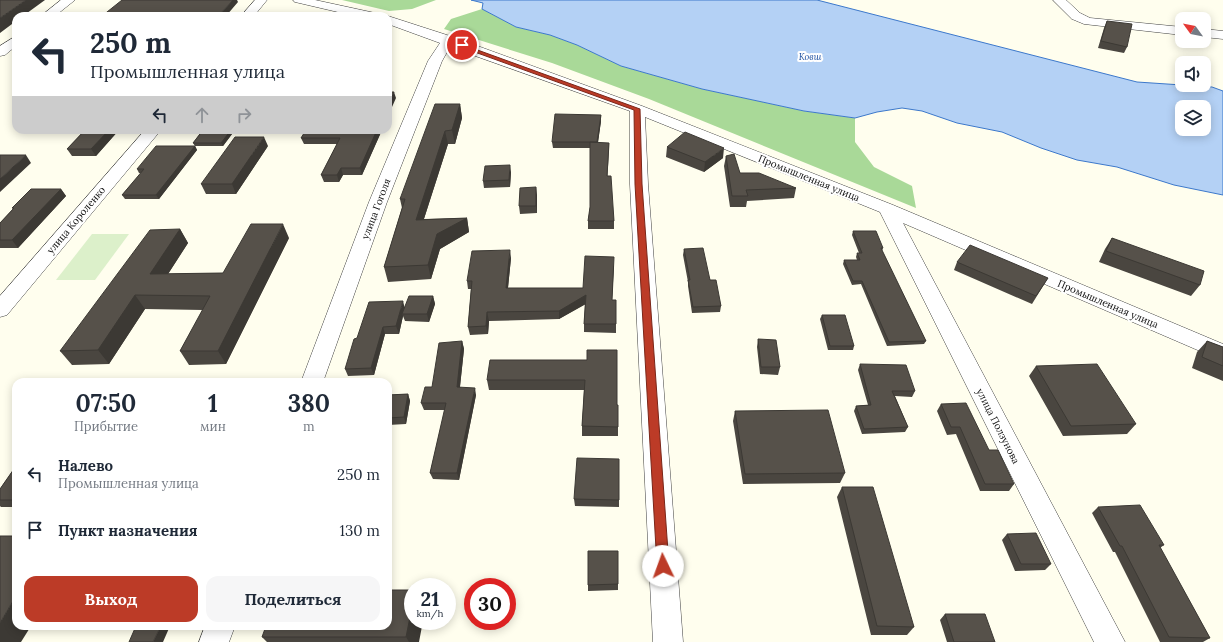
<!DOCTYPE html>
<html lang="ru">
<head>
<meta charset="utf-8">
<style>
  body { margin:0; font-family:Lora,serif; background:#f6f6f7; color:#1f2937; height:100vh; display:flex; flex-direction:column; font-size:15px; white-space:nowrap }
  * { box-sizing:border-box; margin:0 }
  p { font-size:13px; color:#747a83 }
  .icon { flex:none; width:22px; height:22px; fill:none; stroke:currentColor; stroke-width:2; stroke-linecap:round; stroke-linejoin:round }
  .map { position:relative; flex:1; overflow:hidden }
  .drawer { position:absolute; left:12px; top:378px; width:380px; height:252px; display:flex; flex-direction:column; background:#fff; border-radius:12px; box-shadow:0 2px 10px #0003 }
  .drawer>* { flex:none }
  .guide { position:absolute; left:12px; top:12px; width:380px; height:122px; border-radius:12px; box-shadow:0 2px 10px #0003; background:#fff; color:#1f2937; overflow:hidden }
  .needle { width:26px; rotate:303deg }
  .tools { position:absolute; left:1175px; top:12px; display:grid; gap:8px }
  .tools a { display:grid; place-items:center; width:36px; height:36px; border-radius:8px; background:#fff; box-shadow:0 2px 10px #0003; font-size:20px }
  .speed { position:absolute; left:404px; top:578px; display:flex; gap:8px; font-size:20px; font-weight:700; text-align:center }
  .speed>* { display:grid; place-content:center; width:52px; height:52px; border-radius:50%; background:#fff; box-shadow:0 2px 10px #0003; line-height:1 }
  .speed small { font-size:10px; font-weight:400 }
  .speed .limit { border:6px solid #d22; background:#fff; color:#111 }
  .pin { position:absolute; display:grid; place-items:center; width:34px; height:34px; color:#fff; margin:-17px; border:2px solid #fff; border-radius:50%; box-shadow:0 1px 4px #0007 }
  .me { position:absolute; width:44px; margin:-22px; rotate:357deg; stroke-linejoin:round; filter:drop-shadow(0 0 3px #0008) }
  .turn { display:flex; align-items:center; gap:14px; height:84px; padding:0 12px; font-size:18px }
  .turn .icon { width:52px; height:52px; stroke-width:2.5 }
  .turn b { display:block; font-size:28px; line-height:34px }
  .lanes { display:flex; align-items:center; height:38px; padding:0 12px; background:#0003; justify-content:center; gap:20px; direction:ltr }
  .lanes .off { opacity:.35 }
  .eta { display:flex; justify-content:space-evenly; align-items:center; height:68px; text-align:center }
  .eta b { font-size:24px; font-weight:800; line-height:28px }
  .button { display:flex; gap:8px; margin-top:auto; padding:8px 12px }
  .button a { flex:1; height:46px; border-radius:12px; background:#bc3b27; color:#fff; font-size:16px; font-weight:800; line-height:46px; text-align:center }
  .button a+a { background:#f6f6f7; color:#1f2937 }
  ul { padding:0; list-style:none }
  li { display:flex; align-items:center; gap:12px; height:56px; padding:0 12px }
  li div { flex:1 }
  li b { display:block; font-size:15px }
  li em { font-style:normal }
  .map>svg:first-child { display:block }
  .forest { fill:#a9d998 }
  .pitch { fill:#dcf0ca }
  .water { fill:#b4d1f5; stroke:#3c78cb; fill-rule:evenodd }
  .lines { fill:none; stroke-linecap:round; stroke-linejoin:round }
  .street-casing { stroke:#414141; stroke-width:1 }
  .street { fill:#fff; fill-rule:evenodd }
  .wall { fill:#4a4640 }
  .shaded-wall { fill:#3c3934 }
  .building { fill:#56514a; stroke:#3c3934 }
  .route { fill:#bc3b27; stroke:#7a2619 }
  .labels { text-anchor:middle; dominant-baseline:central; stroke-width:4; stroke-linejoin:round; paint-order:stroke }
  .far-water-label { font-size:9px; font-style:italic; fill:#184b9e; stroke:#fff }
  .street-label { font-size:10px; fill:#0e0e0e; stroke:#fff }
</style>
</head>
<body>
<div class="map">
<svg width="1223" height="642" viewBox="0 0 1223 642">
  <rect width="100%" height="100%" fill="#fffeee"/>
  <path class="forest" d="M 342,0 L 436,0 L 412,9 L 389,11 Z
    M 482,9 L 516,27 L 550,35 L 577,45 L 621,66 L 702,89 L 804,111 L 855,118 L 855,142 L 874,167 L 912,186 L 916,208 L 649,99 L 552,63 L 444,29 L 451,19 Z"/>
  <path class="pitch" d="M 92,234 L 129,234 L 95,280 L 56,280 Z"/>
  <path class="water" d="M 471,0 L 817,0 L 1137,82 L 1212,87 L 1223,91 L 1223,195 L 1174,185 L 1117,167 L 1077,160 L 1041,148 L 1002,132 L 957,123 L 922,111 L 902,108 L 877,112 L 855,118 L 804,111 L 702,89 L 621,66 L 577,45 L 550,35 L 516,27 L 482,9 L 483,3 ZM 1182,107 L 1204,107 L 1204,129 L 1182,129 Z"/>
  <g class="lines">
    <defs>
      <path id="street" d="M 61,0 L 75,0 L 55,16 L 41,16 Z
        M 255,0 L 267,0 L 254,16 L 241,16 Z
        M 293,0 L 315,0 L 375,13 L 377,16 L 355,16 L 295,2 Z
        M 1053,0 L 1066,0 L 1080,13 L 1090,18 L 1182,27 L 1182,35 L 1084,24 L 1072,19 Z
        M 388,16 L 453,37 L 642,106 L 893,205 L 1223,344 L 1223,361 L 903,223 L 1125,642 L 1094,642 L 880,212 L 645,117 L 648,184 L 683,642 L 653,642 L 630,184 L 630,111 L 450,47 L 442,61 L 387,202 L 323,382 L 301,382 L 369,202 L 428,61 L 440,43 L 388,24 Z
        M 1204,29 L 1223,31 L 1223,39 L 1204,37 Z
        M 16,36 L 16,46 L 5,55 L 0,56 L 0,46 Z
        M 145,130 L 161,130 L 7,315 L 0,317 L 0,296 Z
        M 205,626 L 235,626 L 229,642 L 199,642 Z"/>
    </defs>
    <use href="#street" class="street-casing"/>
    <use href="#street" class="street"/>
  </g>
  <path class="wall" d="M 1107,21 L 1127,47 L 1124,53 L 1098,48 L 1104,28 Z
    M 460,104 L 462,118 L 455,144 L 448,144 L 424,219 L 467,218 L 469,232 L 440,249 L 431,279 L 388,282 L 384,267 L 402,208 L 400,199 Z
    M 601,115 L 601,121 L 598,143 L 609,143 L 607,176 L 614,221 L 614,229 L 588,229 L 588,221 L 590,207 L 590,148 L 553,148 L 552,142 Z
    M 85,130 L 119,130 L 96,156 L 72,156 L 67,149 Z
    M 203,130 L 235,130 L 223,146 L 195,146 L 193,143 Z
    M 382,130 L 362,175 L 343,175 L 339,182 L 324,182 L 321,175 L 337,144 L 304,144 L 301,138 Z
    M 195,146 L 197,150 L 159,199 L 125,199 L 122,195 L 141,173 L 139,173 L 137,169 Z
    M 268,146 L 236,194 L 206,194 L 201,184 Z
    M 667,147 L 723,158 L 704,172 L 666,157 Z
    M 726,156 L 740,173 L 796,188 L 794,198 L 747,201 L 746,207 L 730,207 L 724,166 Z
    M 511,172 L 510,187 L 484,188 L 483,181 Z
    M 61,189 L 66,196 L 18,248 L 0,248 L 0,223 L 13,209 L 12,208 Z
    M 537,195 L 537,213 L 520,214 L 519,206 Z
    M 180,229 L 188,243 L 168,274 L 223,273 L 289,238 L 226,364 L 189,365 L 180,351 L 203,310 L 145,309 L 109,364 L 72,365 L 60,351 Z
    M 853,231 L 883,248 L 882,251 L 926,341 L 924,344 L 887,346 L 861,284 L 852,285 L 843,264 L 844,260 L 857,260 L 856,257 L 857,253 L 859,253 L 852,235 Z
    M 1112,238 L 1200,285 L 1191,296 L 1099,262 L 1105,249 Z
    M 684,249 L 710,280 L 721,306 L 720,312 L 692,313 L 688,286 L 688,282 L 683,255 Z
    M 511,258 L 508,288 L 583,288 L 614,266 L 612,300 L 616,300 L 616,333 L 584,332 L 584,324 L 585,304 L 559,319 L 489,321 L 488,334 L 470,335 L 468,327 L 471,289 L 468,289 L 467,281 Z
    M 957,262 L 1048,278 L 1032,304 L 954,270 Z
    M 433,296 L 435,304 L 429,322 L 405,321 L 403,316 L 399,334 L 385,334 L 374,375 L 348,376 L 345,369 L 357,338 L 405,307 Z
    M 822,315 L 854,346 L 853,350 L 828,350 L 820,319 Z
    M 758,339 L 780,367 L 778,375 L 760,374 L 757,347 Z
    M 462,341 L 464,349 L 460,387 L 476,395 L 459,480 L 433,479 L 430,473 L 445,410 L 424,410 L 421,403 L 432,387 Z
    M 1207,341 L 1223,347 L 1223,381 L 1192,368 L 1197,352 Z
    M 587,360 L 617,405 L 618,405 L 618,436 L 582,436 L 582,426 L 584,390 L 489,390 L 487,380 Z
    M 860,364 L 915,391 L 912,397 L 895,396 L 908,427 L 905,432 L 862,434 L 854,411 L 856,406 L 868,405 L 858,370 Z
    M 1036,366 L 1136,424 L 1127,434 L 1063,436 L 1029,376 Z
    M 408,394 L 410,401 L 406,424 L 388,425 L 388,395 Z
    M 941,404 L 989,450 L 1014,484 L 1009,491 L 980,491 L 956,434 L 947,435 L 937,411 Z
    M 735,411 L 845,473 L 840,483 L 743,484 L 733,421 Z
    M 619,459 L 619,507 L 575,506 L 574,499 Z
    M 16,466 L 16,507 L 1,507 L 0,506 L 0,489 Z
    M 842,487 L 914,627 L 907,635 L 871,635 L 837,497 Z
    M 1098,507 L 1164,545 L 1160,548 L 1210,638 L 1203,642 L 1160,642 L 1115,552 L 1113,552 L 1092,513 Z
    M 1007,534 L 1051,564 L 1045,570 L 1015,571 L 1002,540 Z
    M 618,551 L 618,590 L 588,591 L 588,585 Z
    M 413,590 L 419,642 L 267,642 L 262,637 Z
    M 945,614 L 995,642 L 947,642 L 940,620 Z"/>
  <path class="shaded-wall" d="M 26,0 L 45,0 L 23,16 L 16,16 L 16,21 L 0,33 L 0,18 Z
    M 233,0 L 237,0 L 238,2 L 226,16 L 218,16 Z
    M 394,92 L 396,98 L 388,116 L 388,106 Z
    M 460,104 L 462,118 L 455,144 L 452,130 Z
    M 601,115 L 601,121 L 597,148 L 597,142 Z
    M 109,130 L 119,130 L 96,156 L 91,149 Z
    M 231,130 L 235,130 L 223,146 L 221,143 Z
    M 377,130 L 382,130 L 362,175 L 360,168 Z
    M 445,131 L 448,144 L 419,234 L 416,220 Z
    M 264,137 L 268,146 L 236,194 L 232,184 Z
    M 609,143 L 609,150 L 607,183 L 607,176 Z
    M 195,146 L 197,150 L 159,199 L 156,195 Z
    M 724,148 L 723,158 L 704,172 L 705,162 Z
    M 26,155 L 31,163 L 0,192 L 0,179 Z
    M 510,165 L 511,172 L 510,187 L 509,180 Z
    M 341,168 L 343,175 L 339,182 L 337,175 Z
    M 536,187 L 537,195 L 537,213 L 536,206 Z
    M 61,189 L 66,196 L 18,248 L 12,240 Z
    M 467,218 L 469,232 L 440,249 L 431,279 L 428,265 L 437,234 Z
    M 283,224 L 289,238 L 226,364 L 218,351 Z
    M 180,229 L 188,243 L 159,288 L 150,274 Z
    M 510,250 L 511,258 L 507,297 L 506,288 Z
    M 135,295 L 145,309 L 109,364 L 98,350 Z
    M 586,295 L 586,304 L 559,319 L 559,311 Z
    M 433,296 L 435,304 L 429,322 L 427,314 Z
    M 403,301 L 405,309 L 402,314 L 403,316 L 399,334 L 396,326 Z
    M 487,312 L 489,321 L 488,334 L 486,326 Z
    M 383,327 L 385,334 L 374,375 L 371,368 Z
    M 462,341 L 464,349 L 459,395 L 457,387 Z
    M 475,388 L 476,395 L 459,480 L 457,473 Z
    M 408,394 L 410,401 L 406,424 L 404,417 Z
    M 16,596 L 16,626 L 31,626 L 21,642 L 0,642 L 0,623 Z
    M 413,602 L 413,621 L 423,621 L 419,642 L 409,642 L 406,637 Z
    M 161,626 L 170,626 L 163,642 L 153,642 Z"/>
  <path class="building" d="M 0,0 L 26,0 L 0,18 Z
    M 122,0 L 233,0 L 218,16 L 102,16 Z
    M 1107,21 L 1132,24 L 1127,47 L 1101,41 Z
    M 388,92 L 394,92 L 388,106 Z
    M 435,104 L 460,104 L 452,130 L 445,131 L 416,220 L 467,218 L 437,234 L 428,265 L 384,267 L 405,199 L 400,199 Z
    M 555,114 L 601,115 L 597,142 L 552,142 Z
    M 85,130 L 109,130 L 91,149 L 67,149 Z
    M 203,130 L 231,130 L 221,143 L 193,143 Z
    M 306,130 L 377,130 L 360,168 L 341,168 L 337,175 L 321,175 L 340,138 L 301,138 Z
    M 685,132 L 724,148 L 705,162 L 667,147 Z
    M 235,137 L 264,137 L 232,184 L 201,184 Z
    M 590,142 L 609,143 L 607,176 L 611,176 L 614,221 L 588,221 L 590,207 Z
    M 156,146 L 195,146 L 156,195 L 122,195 L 144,169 L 137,169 Z
    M 734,154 L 740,173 L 759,173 L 796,188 L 746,190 L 748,196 L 732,196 L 726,156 Z
    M 0,155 L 26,155 L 0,179 Z
    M 510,165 L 509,180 L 483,181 L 485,166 Z
    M 536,187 L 536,206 L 519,206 L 520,188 Z
    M 31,189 L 61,189 L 12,240 L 0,240 L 0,223 L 14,208 L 12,208 Z
    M 251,224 L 283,224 L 218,351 L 180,351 L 210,296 L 135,295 L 98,350 L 60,351 L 150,230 L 180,229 L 150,274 L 223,273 Z
    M 853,231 L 876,231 L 883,248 L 881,248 L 926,341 L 889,342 L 862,281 L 853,281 L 844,260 L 860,260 L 857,253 L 862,253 Z
    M 1112,238 L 1204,271 L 1200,285 L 1106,251 Z
    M 970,245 L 1048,278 L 1036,296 L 957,262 Z
    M 703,248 L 710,280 L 716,280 L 721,306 L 693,307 L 688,280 L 690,280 L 684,249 Z
    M 510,250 L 506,288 L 583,288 L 585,256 L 614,257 L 612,300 L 616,300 L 616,324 L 584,324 L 586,295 L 559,311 L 487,312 L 486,326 L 468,327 L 472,281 L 467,281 L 472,251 Z
    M 409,296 L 433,296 L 427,314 L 402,314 Z
    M 403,301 L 396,326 L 383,327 L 371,368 L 345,369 L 354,339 L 357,338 L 369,302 Z
    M 822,315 L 845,315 L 854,346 L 830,346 Z
    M 758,339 L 776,340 L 780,367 L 761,367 Z
    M 462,341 L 457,387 L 475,388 L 457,473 L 430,473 L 446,403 L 421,403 L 425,387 L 432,387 L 439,343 Z
    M 1207,341 L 1223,347 L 1223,366 L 1202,357 Z
    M 587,350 L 617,350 L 617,405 L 618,405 L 618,427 L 582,426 L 585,380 L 487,380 L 490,360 L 587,360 Z
    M 860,364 L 906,365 L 915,391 L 892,391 L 908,427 L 864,429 L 856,406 L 871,405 Z
    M 1097,364 L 1136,424 L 1071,426 L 1036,366 Z
    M 408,394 L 404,417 L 388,418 L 388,395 Z
    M 966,403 L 989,450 L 998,450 L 1014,484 L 985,484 L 960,427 L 951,427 L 941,404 Z
    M 828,410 L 845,473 L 745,474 L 735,411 Z
    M 577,458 L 619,459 L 619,500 L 574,499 Z
    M 16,466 L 16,500 L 0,500 L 0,489 Z
    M 842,487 L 873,487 L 914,627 L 877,626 Z
    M 1140,505 L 1164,545 L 1159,545 L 1210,638 L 1169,637 L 1122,546 L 1120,546 L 1098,507 Z
    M 1036,533 L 1051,564 L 1021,564 L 1007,534 Z
    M 0,536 L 16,536 L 16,596 L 0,623 Z
    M 588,551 L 618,551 L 618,584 L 588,585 Z
    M 388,590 L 413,590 L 413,602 L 406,637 L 262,637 L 266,626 L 388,626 Z
    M 945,614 L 985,614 L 995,642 L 954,642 Z
    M 136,626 L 161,626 L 153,642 L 129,642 Z"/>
  <path class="route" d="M 461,44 L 640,109 L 642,184 L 669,566 L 667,570 L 663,572 L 659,570 L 657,566 L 635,184 L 634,110 L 461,47 Z"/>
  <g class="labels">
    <g class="far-water-label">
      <text x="810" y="56">Ковш</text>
    </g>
    <g class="street-label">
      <text transform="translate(809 178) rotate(22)">Промышленная улица</text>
      <text transform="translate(376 209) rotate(-69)">улица Гоголя</text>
      <text transform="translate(76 220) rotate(-50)">улица Короленко</text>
      <text transform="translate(1108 304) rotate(23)">Промышленная улица</text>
      <text transform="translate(998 426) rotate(63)">улица Ползунова</text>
    </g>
  </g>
</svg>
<div class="tools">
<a><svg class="needle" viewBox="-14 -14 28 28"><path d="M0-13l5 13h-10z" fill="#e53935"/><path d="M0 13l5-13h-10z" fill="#747a83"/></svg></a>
<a><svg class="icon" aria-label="sound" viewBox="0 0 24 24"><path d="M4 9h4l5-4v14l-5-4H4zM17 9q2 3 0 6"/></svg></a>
<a><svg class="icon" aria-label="layers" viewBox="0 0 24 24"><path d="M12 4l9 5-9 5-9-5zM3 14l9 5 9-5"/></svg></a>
</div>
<div class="speed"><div>21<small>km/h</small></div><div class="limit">30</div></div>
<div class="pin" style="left:462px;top:45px;background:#d93025"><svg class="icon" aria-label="arrive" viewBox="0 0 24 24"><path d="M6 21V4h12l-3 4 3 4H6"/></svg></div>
<svg class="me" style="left:663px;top:566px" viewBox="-20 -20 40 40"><circle r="19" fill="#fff"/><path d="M0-13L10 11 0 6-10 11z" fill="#bc3b27"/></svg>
<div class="guide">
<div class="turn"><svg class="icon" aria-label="left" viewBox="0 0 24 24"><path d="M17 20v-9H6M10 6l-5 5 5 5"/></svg><div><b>250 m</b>Промышленная улица</div></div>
<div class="lanes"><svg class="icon" aria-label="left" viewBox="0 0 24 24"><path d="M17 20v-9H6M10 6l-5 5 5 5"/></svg><svg class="icon off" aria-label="ahead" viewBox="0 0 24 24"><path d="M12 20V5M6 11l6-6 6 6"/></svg><svg class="icon off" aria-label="right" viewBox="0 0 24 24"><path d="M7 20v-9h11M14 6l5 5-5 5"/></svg></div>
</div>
<section class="drawer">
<div class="eta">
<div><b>07:50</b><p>Прибытие</p></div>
<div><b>1</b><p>мин</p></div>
<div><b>380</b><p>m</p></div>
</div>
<ul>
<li><svg class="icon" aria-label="left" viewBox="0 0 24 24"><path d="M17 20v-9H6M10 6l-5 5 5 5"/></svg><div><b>Налево</b><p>Промышленная улица</p></div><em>250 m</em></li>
<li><svg class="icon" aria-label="arrive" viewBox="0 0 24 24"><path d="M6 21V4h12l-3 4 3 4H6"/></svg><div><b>Пункт назначения</b></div><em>130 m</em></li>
</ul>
<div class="button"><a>Выход</a><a>Поделиться</a></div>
</section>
</div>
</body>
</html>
